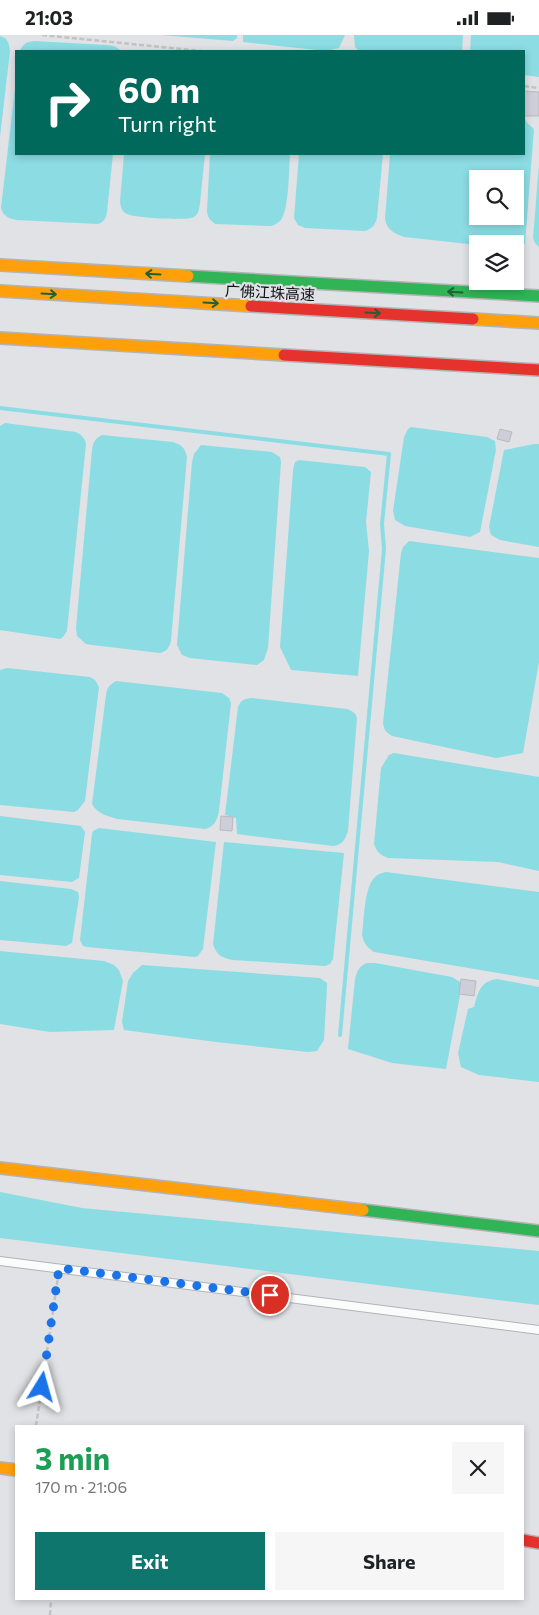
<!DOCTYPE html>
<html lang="en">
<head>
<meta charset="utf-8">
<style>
  body { margin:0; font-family:Commissioner,"Noto Sans SC",sans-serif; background:#f6f6f6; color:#202124; height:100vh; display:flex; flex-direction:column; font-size:19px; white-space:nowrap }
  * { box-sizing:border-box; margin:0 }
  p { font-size:16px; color:#757577 }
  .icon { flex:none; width:28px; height:28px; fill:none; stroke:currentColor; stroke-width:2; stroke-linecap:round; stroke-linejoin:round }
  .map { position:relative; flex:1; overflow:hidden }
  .drawer { position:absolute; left:15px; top:1390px; width:509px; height:175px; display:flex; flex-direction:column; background:#fff; border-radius:0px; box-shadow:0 2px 8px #0003 }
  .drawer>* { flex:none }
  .top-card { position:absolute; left:15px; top:15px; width:510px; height:105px; border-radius:0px; box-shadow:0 2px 8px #0003; background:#00695c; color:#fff; overflow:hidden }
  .fabs { position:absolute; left:469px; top:135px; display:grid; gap:10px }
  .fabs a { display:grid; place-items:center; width:55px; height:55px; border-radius:0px; background:#fff; box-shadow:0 2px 8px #0003; font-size:25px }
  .pin { position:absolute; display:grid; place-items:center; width:42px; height:42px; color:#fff; margin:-21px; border:2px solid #fff; border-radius:50%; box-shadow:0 1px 5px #0007 }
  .me { position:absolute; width:55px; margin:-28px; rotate:8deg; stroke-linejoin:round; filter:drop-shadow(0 0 4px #0008) }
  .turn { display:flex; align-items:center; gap:18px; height:105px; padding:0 20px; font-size:22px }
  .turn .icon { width:65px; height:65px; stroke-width:2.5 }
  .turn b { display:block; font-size:35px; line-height:42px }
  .round { display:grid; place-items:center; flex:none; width:52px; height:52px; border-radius:0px; background:#f6f6f6 }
  .overview { display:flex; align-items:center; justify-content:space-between; height:85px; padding:0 20px }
  h1 { font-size:30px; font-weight:700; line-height:38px; color:#1e9e55 }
  .cta { display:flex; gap:10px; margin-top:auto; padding:10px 20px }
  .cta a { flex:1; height:58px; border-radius:0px; background:#0f766e; color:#fff; font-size:20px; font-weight:700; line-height:58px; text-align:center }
  .cta a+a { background:#f6f6f6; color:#202124 }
  .status { display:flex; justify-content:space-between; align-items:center; height:35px; padding:0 25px; background:#fff; direction:ltr }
  .status svg { height:14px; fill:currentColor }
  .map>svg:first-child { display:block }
  .water { fill:#8cdce4; fill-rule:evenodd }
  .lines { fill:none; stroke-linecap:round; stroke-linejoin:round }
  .stream { stroke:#8cdce4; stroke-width:4 }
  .building { fill:#cecedb; stroke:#bababc }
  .lane-casing { stroke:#b3b3b6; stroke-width:10 }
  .fast-casing { stroke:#b3b3b6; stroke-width:14 }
  .slow-casing { stroke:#b3b3b6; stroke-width:14 }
  .jam-casing { stroke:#b3b3b6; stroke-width:14 }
  .path { stroke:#c3c3c4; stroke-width:2.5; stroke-dasharray:5 2.5; stroke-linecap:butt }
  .lane { stroke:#fafbfb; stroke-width:8 }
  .fast { stroke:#30b455; stroke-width:11 }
  .slow { stroke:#ff9f0a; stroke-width:11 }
  .jam { stroke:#e5322d; stroke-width:11 }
  .oneway { stroke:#206234 }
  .route { stroke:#1a73e8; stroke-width:9; stroke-dasharray:0 16.2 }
  .labels { text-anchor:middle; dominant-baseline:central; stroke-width:4.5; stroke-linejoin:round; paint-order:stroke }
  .street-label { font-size:15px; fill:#111113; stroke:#e0e1e6 }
</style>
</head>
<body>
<div class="status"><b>21:03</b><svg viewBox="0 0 49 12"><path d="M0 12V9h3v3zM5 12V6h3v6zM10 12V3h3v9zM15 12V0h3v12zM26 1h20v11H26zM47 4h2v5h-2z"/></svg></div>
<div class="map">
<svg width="539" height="1580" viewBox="0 0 539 1580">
  <rect width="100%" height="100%" fill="#e1e2e5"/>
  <path class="water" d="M 160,0 L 237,0 L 237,3 L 233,6 Z
    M 243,0 L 345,0 L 339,13 L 326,16 L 243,7 Z
    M 354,0 L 463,0 L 462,16 L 359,16 L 355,12 Z
    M 471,0 L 539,0 L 539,42 L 524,40 L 524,16 L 470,16 Z
    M 0,1 C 8,3 9,8 10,16 L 0,102 Z
    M 34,6 L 107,10 L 114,11 L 122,16 L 20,16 C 23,9 26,7 34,6 Z
    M 16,45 L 16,119 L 113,119 L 107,177 C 106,183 104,187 98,189 L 16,185 C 8,183 3,181 1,173 Z
    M 524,82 L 527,88 L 534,94 L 525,209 L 478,209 L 477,210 L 404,202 C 394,198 387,195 385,184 L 390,119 L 524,119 ZM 478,144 L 515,144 L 515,181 L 478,181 Z
    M 124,119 L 205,119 L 200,168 C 199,174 199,179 194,182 C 187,186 135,183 127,179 C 122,177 121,172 120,167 Z
    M 210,119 L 290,119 C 289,134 289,174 281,185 C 278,188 275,190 271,191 L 215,189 C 210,185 207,182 207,175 Z
    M 299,119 L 383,119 L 377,183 C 375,190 372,194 365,196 L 305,193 L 298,190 L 294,183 Z
    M 539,129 L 539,212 L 535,208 L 533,203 Z
    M 5,388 L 76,397 L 81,400 L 85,405 L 86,409 L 67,596 L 63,602 L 60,604 L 0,595 L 0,391 Z
    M 411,392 L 487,402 L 495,406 L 496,415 L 480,497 L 470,502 L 405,491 L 395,485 L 393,476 L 404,402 L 408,394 Z
    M 102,400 L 173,407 C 182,410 185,413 187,422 L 171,606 C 169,613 167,616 160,618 L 92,610 L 86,609 L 77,601 L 76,593 L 92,415 C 93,408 95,403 102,400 Z
    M 534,409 L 539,409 L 539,512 L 500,505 L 491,500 L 489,492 L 504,415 Z
    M 201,410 L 272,417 L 280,422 L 281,427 L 268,613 L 264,625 L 257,630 L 190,623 L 182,620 L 177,610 L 192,427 L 194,419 Z
    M 299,425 L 365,432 L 371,437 L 366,487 L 369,516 L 358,641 L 291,635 L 280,612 L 293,435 L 295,427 Z
    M 409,506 L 539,523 L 539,627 L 523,718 L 496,723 L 392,701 C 386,697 384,695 383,688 L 401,518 L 403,512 Z
    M 7,633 L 90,642 L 95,645 L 99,652 L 85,766 L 78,775 L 74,777 L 0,770 L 0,635 Z
    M 116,646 L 222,658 L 229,663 L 231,668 L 219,776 C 217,786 214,792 205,794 L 118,784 C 107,781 98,779 92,769 L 106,660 C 107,653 109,650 116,646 Z
    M 251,663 L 347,674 C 352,676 355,677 357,683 L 348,796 C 345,805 342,810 333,811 L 237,799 L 236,783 L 225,780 L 238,672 C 241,665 244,664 251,663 Z
    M 394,718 L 539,742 L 539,836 L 498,827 L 388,823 C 380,820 377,817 374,809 L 381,733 L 389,720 Z
    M 0,781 L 81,791 L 85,797 L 79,843 L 72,847 L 0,840 Z
    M 99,793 L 216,807 L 203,914 L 198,921 L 195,922 L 87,912 L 83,911 L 80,905 L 92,799 L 93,796 Z
    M 224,807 L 344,818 L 333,924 L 330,929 L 325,931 L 233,925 C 222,923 216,920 213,909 Z
    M 386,837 L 539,857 L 539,945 L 374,917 C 367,912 364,909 362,900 C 364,886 364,852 375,842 C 378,839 382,838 386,837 Z
    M 0,846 L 71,854 L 78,857 L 79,862 L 72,908 L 66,911 L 0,905 Z
    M 0,916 L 104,926 L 114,930 L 119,935 L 123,946 L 114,995 L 50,997 L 0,989 Z
    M 367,928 L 375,928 L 452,942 L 460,947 L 461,955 L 446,1034 L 392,1028 L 348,1014 L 355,944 C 357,936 359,931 367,928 Z
    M 142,930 L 320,943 L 327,948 L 327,952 L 324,1005 L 317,1016 L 308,1017 L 216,1007 L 124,995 L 122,987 L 128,946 L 133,938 Z
    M 497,944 L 539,952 L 539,1047 L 479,1040 L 461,1032 L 458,1018 L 468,974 L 474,972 C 478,958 480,946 497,944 Z
    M 0,1157 L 82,1173 L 539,1216 L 539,1270 L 0,1203 Z"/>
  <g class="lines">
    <path class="stream" d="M 0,373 L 389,419 L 382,489 L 384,514 L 340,1000"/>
  </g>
  <path class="building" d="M 524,56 L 539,57 L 539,81 L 524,81 Z
    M 500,394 L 512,397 L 509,407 L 497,404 Z
    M 221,781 L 233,782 L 232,796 L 220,795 Z
    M 461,944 L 476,946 L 474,961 L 459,959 Z"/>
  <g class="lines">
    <defs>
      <path id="lane" d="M 0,1226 L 539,1295"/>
      <path id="fast" d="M 188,241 L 539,261
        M 363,1175 L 539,1196"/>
      <path id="slow" d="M 0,230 L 188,241
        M 0,256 L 251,271
        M 473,284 L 539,288
        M 0,303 L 284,320
        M 0,1133 L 363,1175
        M 0,1433 L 16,1435"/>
      <path id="jam" d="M 251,271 L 473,284
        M 284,320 L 539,335
        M 522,1505 L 539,1508"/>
    </defs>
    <use href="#lane" class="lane-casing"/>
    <use href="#fast" class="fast-casing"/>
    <use href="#slow" class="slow-casing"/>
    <use href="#jam" class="jam-casing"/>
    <path class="path" d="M 42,0 L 202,16
      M 524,51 L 539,53
      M 36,1391 L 58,1242
      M 50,1580 L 51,1564"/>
    <use href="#lane" class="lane"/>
    <use href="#fast" class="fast"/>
    <use href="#slow" class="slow"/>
    <use href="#jam" class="jam"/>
  </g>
  <defs><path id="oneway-shaft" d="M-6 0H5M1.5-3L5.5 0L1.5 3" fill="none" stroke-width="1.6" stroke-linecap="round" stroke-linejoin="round" transform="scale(1.25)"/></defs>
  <g class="oneway">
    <use href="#oneway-shaft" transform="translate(153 239) rotate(-177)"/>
    <use href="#oneway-shaft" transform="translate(455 257) rotate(-177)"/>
    <use href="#oneway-shaft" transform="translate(49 259) rotate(3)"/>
    <use href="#oneway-shaft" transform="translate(211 268) rotate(3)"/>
    <use href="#oneway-shaft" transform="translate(373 278) rotate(3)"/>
  </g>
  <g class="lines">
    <path class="route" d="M 42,1352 L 59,1233 L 270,1260"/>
  </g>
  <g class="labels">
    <g class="street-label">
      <text transform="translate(270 257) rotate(3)">广佛江珠高速</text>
    </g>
  </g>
</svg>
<div class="fabs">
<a><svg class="icon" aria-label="search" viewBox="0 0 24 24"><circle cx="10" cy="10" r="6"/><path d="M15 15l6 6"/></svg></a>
<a><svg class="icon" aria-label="layers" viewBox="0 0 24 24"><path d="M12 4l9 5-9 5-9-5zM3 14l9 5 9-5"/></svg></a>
</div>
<div class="pin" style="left:270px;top:1260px;background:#d93025"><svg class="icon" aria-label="arrive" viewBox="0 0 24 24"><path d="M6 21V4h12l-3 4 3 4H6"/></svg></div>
<svg class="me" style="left:42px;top:1352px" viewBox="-20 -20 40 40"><path d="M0-17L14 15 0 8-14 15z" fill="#1a73e8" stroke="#fff" stroke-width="4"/></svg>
<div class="top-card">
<div class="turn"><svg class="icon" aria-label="right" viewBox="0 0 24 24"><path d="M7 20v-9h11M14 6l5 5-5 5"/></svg><div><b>60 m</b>Turn right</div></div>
</div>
<section class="drawer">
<div class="overview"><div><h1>3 min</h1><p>170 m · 21:06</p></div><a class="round"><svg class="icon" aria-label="close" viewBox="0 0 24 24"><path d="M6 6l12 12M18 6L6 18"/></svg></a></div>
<div class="cta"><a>Exit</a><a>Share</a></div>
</section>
</div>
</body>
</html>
